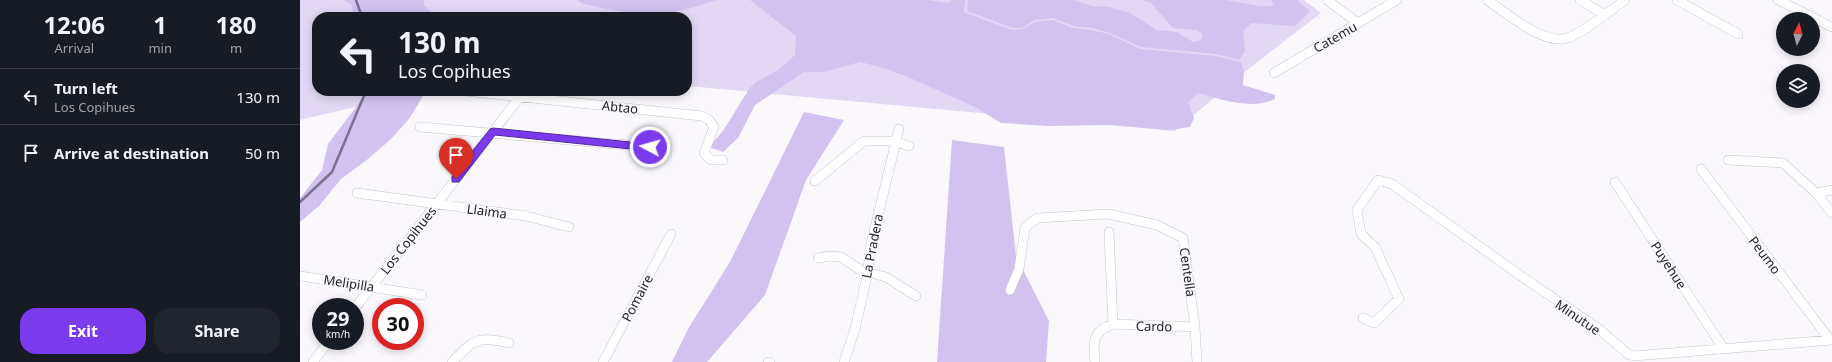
<!DOCTYPE html>
<html lang="en">
<head>
<meta charset="utf-8">
<style>
  body { margin:0; font-family:"Noto Sans",sans-serif; background:#20242c; color:#f1f3f6; height:100vh; display:flex; flex-direction:column; font-size:15px; white-space:nowrap }
  * { box-sizing:border-box; margin:0 }
  p { font-size:13px; color:#9ea1a6 }
  .icon { flex:none; width:22px; height:22px; fill:none; stroke:currentColor; stroke-width:2; stroke-linecap:round; stroke-linejoin:round }
  .map { position:relative; flex:1; overflow:hidden }
  .sheet { display:flex; flex-direction:column; background:#171b24; width:300px }
  .sheet>* { flex:none }
  .guide { position:absolute; left:12px; top:12px; width:380px; height:84px; border-radius:16px; box-shadow:0 2px 10px #0003; background:#171b24; color:#f1f3f6; overflow:hidden }
  .needle { width:26px; rotate:6deg }
  .tools { position:absolute; left:1476px; top:12px; display:grid; gap:8px }
  .tools a { display:grid; place-items:center; width:44px; height:44px; border-radius:50%; background:#171b24; box-shadow:0 2px 10px #0003; font-size:20px }
  .speed { position:absolute; left:12px; top:298px; display:flex; gap:8px; font-size:20px; font-weight:700; text-align:center }
  .speed>* { display:grid; place-content:center; width:52px; height:52px; border-radius:50%; background:#171b24; box-shadow:0 2px 10px #0003; line-height:1 }
  .speed small { font-size:10px; font-weight:400 }
  .speed .limit { border:6px solid #d22; background:#fff; color:#111 }
  .pin { position:absolute; display:grid; place-items:center; width:34px; height:34px; color:#fff; margin:-41px -17px; border-radius:50% 50% 50% 0; rotate:-45deg; box-shadow:0 0 4px #0007 }
  .pin .icon { rotate:45deg }
  .me { position:absolute; width:44px; margin:-22px; rotate:276deg; stroke-linejoin:round; filter:drop-shadow(0 0 3px #0008) }
  .turn { display:flex; align-items:center; gap:14px; height:84px; padding:0 20px; font-size:18px }
  .turn .icon { width:52px; height:52px; stroke-width:2.5 }
  .turn b { display:block; font-size:28px; line-height:34px }
  .eta { display:flex; justify-content:space-evenly; align-items:center; height:68px; text-align:center }
  .eta b { font-size:24px; font-weight:700; line-height:28px }
  .action { display:flex; gap:8px; margin-top:auto; padding:8px 20px }
  .action a { flex:1; height:46px; border-radius:16px; background:#7c3aed; color:#fff; font-size:16px; font-weight:700; line-height:46px; text-align:center }
  .action a+a { background:#20242c; color:#f1f3f6 }
  ul { padding:0; list-style:none }
  li { display:flex; align-items:center; gap:12px; height:56px; padding:0 20px; border-top:1px solid #363941 }
  li div { flex:1 }
  li b { display:block; font-size:15px }
  li em { font-style:normal }
  main { display:flex; flex:1; min-height:0 }
  .map>svg:first-child { display:block }
  .green { fill:#e2d8f6 }
  .forest { fill:#d1c2f0 }
  .lines { fill:none; stroke-linecap:round; stroke-linejoin:round }
  .stream { stroke:#7c7191; stroke-width:2.5 }
  .minor-casing { stroke:#c7c3cf; stroke-width:10 }
  .minor { stroke:#fff; stroke-width:9 }
  .route { fill:#7c3aed; stroke:#51269a }
  .labels { text-anchor:middle; dominant-baseline:central; stroke-width:3; stroke-linejoin:round; paint-order:stroke }
  .street-label { font-size:13px; fill:#242327; stroke:#faf8fd }
</style>
</head>
<body>
<main>
<section class="sheet">
<div class="eta">
<div><b>12:06</b><p>Arrival</p></div>
<div><b>1</b><p>min</p></div>
<div><b>180</b><p>m</p></div>
</div>
<ul>
<li><svg class="icon" aria-label="left" viewBox="0 0 24 24"><path d="M17 20v-9H6M10 6l-5 5 5 5"/></svg><div><b>Turn left</b><p>Los Copihues</p></div><em>130 m</em></li>
<li><svg class="icon" aria-label="arrive" viewBox="0 0 24 24"><path d="M6 21V4h12l-3 4 3 4H6"/></svg><div><b>Arrive at destination</b></div><em>50 m</em></li>
</ul>
<div class="action"><a>Exit</a><a>Share</a></div>
</section>
<div class="map">
<svg width="1532" height="362" viewBox="0 0 1532 362">
  <rect width="100%" height="100%" fill="#faf8fd"/>
  <path class="green" d="M 0,0 L 1004,0 L 1021,13 L 947,70 L 875,131 L 387,86 L 387,17 L 17,17 L 17,91 L 122,91 L 0,120 Z"/>
  <path class="forest" d="M 44,0 L 124,0 L 124,5 L 130,11 L 132,17 L 54,17 L 52,6 Z
    M 278,0 L 416,0 C 366,19 333,16 281,3 Z
    M 450,0 L 628,0 L 649,3 L 652,0 L 665,0 L 664,12 L 712,30 L 723,29 L 735,22 L 752,20 L 773,28 L 791,30 L 809,34 L 840,49 L 916,56 L 941,62 L 944,72 L 943,85 L 975,95 L 975,99 C 951,110 923,100 898,93 L 888,102 L 894,118 L 890,127 L 869,130 L 810,125 L 748,126 L 701,123 L 675,107 L 608,77 L 580,67 L 560,62 L 524,72 L 504,72 L 455,105 L 438,138 L 423,152 L 409,147 L 423,131 L 449,89 L 456,82 L 477,71 L 495,55 L 496,36 Z
    M 668,0 L 774,0 L 792,6 L 809,7 L 830,13 L 857,30 L 877,32 L 893,42 L 901,40 L 903,34 L 896,30 L 873,28 L 851,3 L 842,0 L 926,0 L 960,6 L 974,6 L 971,0 L 997,0 L 1010,11 L 995,26 L 951,23 L 943,32 L 945,51 L 939,60 L 916,54 L 841,47 L 810,33 L 792,28 L 774,26 L 753,18 L 734,20 L 722,28 L 713,28 L 667,11 Z
    M 66,91 L 126,91 L 109,119 L 91,139 L 68,159 L 41,179 L 19,206 L 0,222 L 0,198 L 22,170 L 28,144 L 59,103 Z
    M 504,112 L 544,120 L 506,180 L 465,295 L 407,362 L 372,362 L 388,329 L 430,262 Z
    M 652,140 L 704,147 L 716,256 L 749,321 L 746,362 L 637,362 Z"/>
  <g class="lines">
    <path class="stream" d="M 56,0 L 62,17
      M 0,202 L 32,172 L 66,91"/>
    <defs>
      <path id="minor" d="M 1027,0 L 1058,23
        M 1187,0 C 1205,12 1240,42 1263,39 C 1279,37 1311,10 1325,0
        M 1280,0 L 1304,14
        M 1377,0 L 1438,34
        M 1478,0 L 1532,27
        M 974,73 L 1097,0
        M 166,91 L 402,116 L 409,120 L 414,127 L 404,153 L 411,160 L 423,160
        M 120,127 L 350,147
        M 1428,160 L 1483,163 L 1516,193 L 1532,213
        M 1401,169 L 1530,340
        M 515,181 L 564,141 L 593,141 L 609,146
        M 1315,182 L 1423,348
        M 57,193 L 226,216 L 269,227
        M 1516,193 L 1532,190
        M 809,232 L 813,324
        M 518,258 L 530,256 L 541,257 L 562,271 L 586,277 L 616,296
        M 0,276 L 122,295
        M 710,290 L 719,269 L 725,228 L 737,218 L 808,214 L 857,225 L 883,238 L 895,327 L 897,362
        M 55,308 L 220,97
        M 1063,318 L 1074,323 L 1099,299 L 1075,247 L 1061,234 L 1057,210 L 1078,180 L 1092,184 L 1221,276 L 1299,329 L 1328,354 L 1334,356 L 1532,340
        M 13,362 L 29,341
        M 152,362 C 175,339 176,336 209,343
        M 303,362 L 371,234
        M 468,362 L 470,362
        M 544,362 L 555,329 L 568,272 L 570,248 L 599,129
        M 795,362 C 793,342 792,331 813,324 L 895,327"/>
    </defs>
    <use href="#minor" class="minor-casing"/>
    <use href="#minor" class="minor"/>
  </g>
  <path class="route" d="M 193,128 L 350,144 L 355,147 L 350,151 L 195,135 L 159,182 L 152,182 L 152,177 L 190,129 Z"/>
  <g class="labels">
    <g class="street-label">
      <text transform="translate(1035 37) rotate(-30)">Catemu</text>
      <text transform="translate(320 107) rotate(6)">Abtao</text>
      <text transform="translate(187 211) rotate(8)">Llaima</text>
      <text transform="translate(108 240) rotate(-52)">Los Copihues</text>
      <text transform="translate(572 246) rotate(-79)">La Pradera</text>
      <text transform="translate(1465 255) rotate(53)">Peumo</text>
      <text transform="translate(1369 265) rotate(57)">Puyehue</text>
      <text transform="translate(888 272) rotate(82)">Centella</text>
      <text transform="translate(49 283) rotate(9)">Melipilla</text>
      <text transform="translate(337 298) rotate(-62)">Pomaire</text>
      <text transform="translate(1278 317) rotate(34)">Minutue</text>
      <text transform="translate(854 326) rotate(1)">Cardo</text>
    </g>
  </g>
</svg>
<div class="tools">
<a><svg class="needle" viewBox="-14 -14 28 28"><path d="M0-13l5 13h-10z" fill="#e53935"/><path d="M0 13l5-13h-10z" fill="#9ea1a6"/></svg></a>
<a><svg class="icon" aria-label="layers" viewBox="0 0 24 24"><path d="M12 4l9 5-9 5-9-5zM3 14l9 5 9-5"/></svg></a>
</div>
<div class="speed"><div>29<small>km/h</small></div><div class="limit">30</div></div>
<div class="pin" style="left:156px;top:179px;background:#d93025"><svg class="icon" aria-label="arrive" viewBox="0 0 24 24"><path d="M6 21V4h12l-3 4 3 4H6"/></svg></div>
<svg class="me" style="left:350px;top:147px" viewBox="-20 -20 40 40"><circle r="17" fill="#7c3aed" stroke="#fff" stroke-width="3"/><path d="M0-11L8 9 0 5-8 9z" fill="#fff"/></svg>
<div class="guide">
<div class="turn"><svg class="icon" aria-label="left" viewBox="0 0 24 24"><path d="M17 20v-9H6M10 6l-5 5 5 5"/></svg><div><b>130 m</b>Los Copihues</div></div>
</div>
</div>
</main>
</body>
</html>
